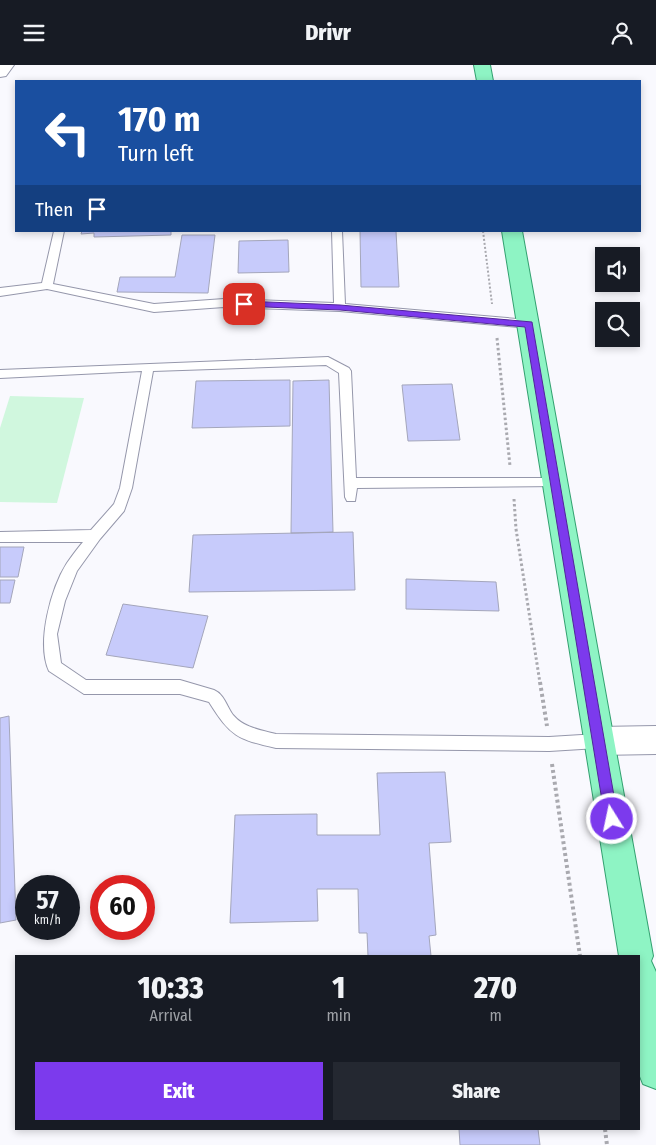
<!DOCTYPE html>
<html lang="en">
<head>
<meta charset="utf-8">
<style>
  body { margin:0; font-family:"Fira Sans Condensed",sans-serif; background:#242831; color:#f1f3f6; height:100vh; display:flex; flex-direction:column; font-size:19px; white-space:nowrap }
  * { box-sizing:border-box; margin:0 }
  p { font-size:16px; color:#9ea1a6 }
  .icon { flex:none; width:28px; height:28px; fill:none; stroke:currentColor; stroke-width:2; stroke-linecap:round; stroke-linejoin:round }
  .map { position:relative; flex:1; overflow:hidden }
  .side { position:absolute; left:15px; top:890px; width:625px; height:175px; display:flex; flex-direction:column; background:#171b24; border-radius:0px; box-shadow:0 2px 8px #0003 }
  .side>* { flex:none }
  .banner { position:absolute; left:15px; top:15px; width:626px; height:152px; border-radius:0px; box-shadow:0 2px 8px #0003; background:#1a4fa0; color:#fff; overflow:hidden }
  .fabs { position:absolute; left:595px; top:182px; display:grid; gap:10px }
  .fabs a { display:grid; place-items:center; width:45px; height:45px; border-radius:0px; background:#171b24; box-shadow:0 2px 8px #0003; font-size:25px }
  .speed { position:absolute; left:15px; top:810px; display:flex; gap:10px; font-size:25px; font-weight:700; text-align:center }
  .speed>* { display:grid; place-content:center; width:65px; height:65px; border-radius:50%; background:#171b24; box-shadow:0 2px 8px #0003; line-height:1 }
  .speed small { font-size:12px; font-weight:400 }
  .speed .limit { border:8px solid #d22; background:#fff; color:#111 }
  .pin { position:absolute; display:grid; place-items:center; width:42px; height:42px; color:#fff; margin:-21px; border-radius:10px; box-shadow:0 2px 8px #0006 }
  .me { position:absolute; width:55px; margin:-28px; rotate:350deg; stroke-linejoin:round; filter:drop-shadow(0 0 4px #0008) }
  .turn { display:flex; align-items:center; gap:18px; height:105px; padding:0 20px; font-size:22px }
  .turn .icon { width:65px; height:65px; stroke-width:2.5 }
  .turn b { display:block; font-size:35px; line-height:42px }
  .then { display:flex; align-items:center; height:48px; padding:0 20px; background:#0003; gap:10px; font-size:19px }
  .eta { display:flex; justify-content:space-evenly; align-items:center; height:85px; text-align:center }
  .eta b { font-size:30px; font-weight:800; line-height:35px }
  .cta { display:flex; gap:10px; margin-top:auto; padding:10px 20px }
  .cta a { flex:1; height:58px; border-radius:0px; background:#7c3aed; color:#fff; font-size:20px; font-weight:800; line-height:58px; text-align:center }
  .cta a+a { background:#242831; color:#f1f3f6 }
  header { display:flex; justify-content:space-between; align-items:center; height:65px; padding:0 20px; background:#171b24; font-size:22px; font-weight:800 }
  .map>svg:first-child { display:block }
  .green { fill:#d0f7de }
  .building { fill:#c7cbfb; stroke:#a4a6bb }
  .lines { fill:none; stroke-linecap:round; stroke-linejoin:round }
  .lane-casing { stroke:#9597ab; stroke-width:2 }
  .street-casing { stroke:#9597ab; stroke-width:2 }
  .primary-casing { stroke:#33a170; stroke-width:2 }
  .path-far2 { stroke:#a9a9af; stroke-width:2; stroke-dasharray:2 2; stroke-linecap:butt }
  .path-far1 { stroke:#a9a9af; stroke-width:3; stroke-dasharray:2.5 2.5; stroke-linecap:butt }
  .path { stroke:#a9a9af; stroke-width:4; stroke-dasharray:3 3; stroke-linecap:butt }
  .lane { fill:#fff; fill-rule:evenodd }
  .street { fill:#fff; fill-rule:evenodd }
  .primary { fill:#8ef4c4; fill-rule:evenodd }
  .route { fill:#7c3aed; stroke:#51269a }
</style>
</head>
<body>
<header><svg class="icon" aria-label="menu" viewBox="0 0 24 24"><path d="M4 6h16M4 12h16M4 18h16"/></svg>Drivr<svg class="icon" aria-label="person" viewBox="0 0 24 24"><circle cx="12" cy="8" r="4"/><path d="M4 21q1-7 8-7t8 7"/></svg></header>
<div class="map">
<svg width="656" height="1080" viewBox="0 0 656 1080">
  <rect width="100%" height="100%" fill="#f9f9fe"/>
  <path class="green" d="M 10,331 L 84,333 L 57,438 L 0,437 L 0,363 Z"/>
  <path class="building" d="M 82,166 L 171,166 L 171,170 L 94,172 L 94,168 L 81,169 Z
    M 360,166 L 396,166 L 399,222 L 361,222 Z
    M 182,170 L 215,170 L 208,228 L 117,227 L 120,212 L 175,212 Z
    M 288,175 L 289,207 L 238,208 L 239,176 Z
    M 290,315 L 290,361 L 192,363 L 196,316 Z
    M 329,315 L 333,467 L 291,468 L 293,316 Z
    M 452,319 L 460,375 L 408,376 L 402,320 Z
    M 353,467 L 355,525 L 189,527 L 193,470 Z
    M 0,482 L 24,482 L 18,512 L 0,512 Z
    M 406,514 L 496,517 L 499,546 L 406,544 Z
    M 0,515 L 15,515 L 10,538 L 0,538 Z
    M 123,539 L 208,551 L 193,603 L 106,590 Z
    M 9,651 L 16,855 L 0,858 L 0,653 Z
    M 445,707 L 451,777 L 429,778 L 436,870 L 429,871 L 431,891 L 368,891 L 367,868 L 359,868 L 358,824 L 317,824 L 318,856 L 230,858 L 235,750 L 317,749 L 317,770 L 380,770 L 377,708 Z
    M 459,1064 L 538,1064 L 540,1080 L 460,1080 Z"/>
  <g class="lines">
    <defs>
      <path id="lane" d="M 54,166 L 64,166 L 53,219 L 154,239 L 224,234 L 334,238 L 332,166 L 342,166 L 345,239 L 529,255 L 534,259 L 529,263 L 340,246 L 224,242 L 154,247 L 47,224 L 0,231 L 0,223 L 42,218 Z
        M 328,292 L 349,303 L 351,306 L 356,413 L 555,413 L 559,415 L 561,418 L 559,421 L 357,423 L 355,436 L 347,436 L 345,432 L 339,308 L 326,300 L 153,306 L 132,423 L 124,446 L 100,474 L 77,506 L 65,536 L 57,569 L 61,598 L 86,615 L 180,615 L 214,625 C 224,629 227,642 233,650 C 244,663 261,665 276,669 L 549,672 L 598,669 L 603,671 L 606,676 L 603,681 L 598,683 L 549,686 L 276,683 C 237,674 231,672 209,637 L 180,629 L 84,629 L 49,606 C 36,578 51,523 67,498 C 72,491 77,484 83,477 L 0,477 L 0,467 L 91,465 L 114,439 L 120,423 L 142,306 L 0,313 L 0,305 Z"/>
      <path id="street" d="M 0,0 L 14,0 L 6,11 L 0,12 Z
        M 656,661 L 656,689 L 598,690 L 587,686 L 583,676 L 587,666 L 598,662 Z"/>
      <path id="primary" d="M 474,0 L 490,0 L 493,16 L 477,16 Z
        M 502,166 L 522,166 L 653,891 L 651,896 L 656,907 L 656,1024 L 643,1019 L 639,1009 L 639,891 L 619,891 Z"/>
    </defs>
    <use href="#lane" class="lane-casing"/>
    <use href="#street" class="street-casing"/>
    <use href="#primary" class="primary-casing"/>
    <path class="path-far2" d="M 483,166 L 492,239"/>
    <path class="path-far1" d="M 497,273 L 510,401
      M 514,434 L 516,464 L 540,618"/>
    <path class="path" d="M 540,617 L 547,661
      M 552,699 L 580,891
      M 605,1064 L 607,1080"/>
    <use href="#lane" class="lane"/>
    <use href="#street" class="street"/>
    <use href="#primary" class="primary"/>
  </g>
  <path class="route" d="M 244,236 L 340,240 L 532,257 L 618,754 L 616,759 L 612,761 L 607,759 L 605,754 L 525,262 L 340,245 L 240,241 L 240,237 Z"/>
</svg>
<div class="fabs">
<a><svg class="icon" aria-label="sound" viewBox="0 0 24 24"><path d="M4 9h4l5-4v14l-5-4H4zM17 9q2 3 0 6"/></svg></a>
<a><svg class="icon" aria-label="search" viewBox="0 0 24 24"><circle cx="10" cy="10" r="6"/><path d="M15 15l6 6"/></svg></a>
</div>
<div class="speed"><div>57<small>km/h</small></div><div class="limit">60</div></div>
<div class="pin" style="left:244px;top:239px;background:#d93025"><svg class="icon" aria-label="arrive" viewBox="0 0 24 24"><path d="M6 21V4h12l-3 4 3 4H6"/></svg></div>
<svg class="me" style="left:612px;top:754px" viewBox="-20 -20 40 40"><circle r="17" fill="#7c3aed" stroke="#fff" stroke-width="3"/><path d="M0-11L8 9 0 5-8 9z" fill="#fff"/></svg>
<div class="banner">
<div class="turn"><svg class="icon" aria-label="left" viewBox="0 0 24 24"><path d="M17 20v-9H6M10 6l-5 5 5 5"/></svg><div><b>170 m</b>Turn left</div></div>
<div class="then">Then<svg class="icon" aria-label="arrive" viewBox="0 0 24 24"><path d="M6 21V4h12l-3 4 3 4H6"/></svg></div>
</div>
<section class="side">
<div class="eta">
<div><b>10:33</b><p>Arrival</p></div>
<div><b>1</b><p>min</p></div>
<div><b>270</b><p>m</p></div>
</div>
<div class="cta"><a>Exit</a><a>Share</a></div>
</section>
</div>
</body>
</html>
